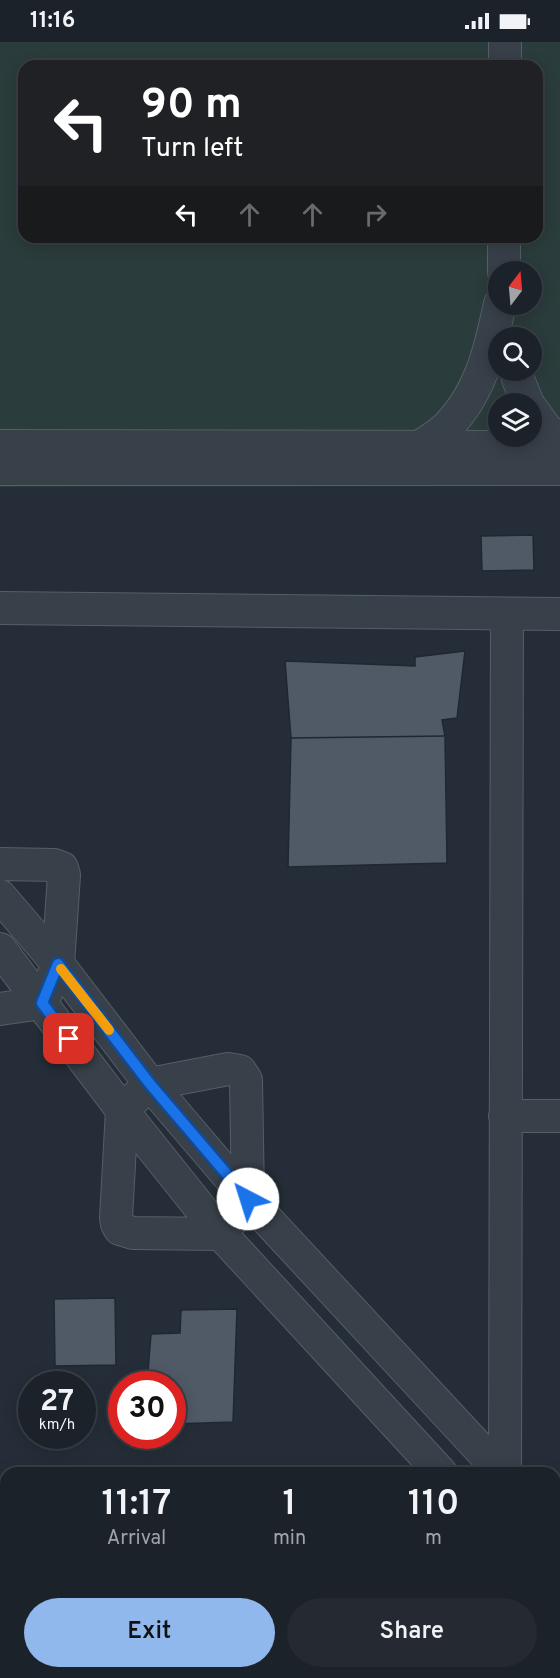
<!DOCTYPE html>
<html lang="en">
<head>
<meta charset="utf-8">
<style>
  body { margin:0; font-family:Overpass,sans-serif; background:#252a32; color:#f1f3f6; height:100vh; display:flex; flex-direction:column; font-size:22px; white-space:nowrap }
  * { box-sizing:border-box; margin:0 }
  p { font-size:20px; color:#a0a4a8 }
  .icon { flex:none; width:33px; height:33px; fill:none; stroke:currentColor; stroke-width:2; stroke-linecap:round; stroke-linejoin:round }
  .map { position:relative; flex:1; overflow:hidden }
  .panel { position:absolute; left:0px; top:1425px; width:561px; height:212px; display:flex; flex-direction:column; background:#1c222a; border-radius:18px 18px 0 0; box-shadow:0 3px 15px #0003,0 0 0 2px #3a3f47 }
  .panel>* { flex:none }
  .hud { position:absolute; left:18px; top:18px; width:525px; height:183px; border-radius:18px; box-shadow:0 3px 15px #0003,0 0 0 2px #3a3f47; background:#202124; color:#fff; overflow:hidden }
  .needle { width:39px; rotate:16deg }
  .tools { position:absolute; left:488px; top:219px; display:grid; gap:12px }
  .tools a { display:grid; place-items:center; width:54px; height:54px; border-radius:50%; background:#1c222a; box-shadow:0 3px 15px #0003,0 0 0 2px #3a3f47; font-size:30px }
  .speed { position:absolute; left:18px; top:1329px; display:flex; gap:12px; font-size:30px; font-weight:700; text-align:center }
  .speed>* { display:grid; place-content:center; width:78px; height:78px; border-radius:50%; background:#1c222a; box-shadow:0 3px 15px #0003,0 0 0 2px #3a3f47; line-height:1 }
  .speed small { font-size:15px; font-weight:400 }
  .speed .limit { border:9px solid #d22; background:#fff; color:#111 }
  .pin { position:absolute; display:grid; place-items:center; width:51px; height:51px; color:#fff; margin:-26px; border-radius:12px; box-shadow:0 3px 9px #0006 }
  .me { position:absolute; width:66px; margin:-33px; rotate:320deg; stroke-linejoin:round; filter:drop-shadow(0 0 4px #0008) }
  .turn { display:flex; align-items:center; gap:21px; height:126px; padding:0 24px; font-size:27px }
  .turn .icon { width:78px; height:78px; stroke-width:2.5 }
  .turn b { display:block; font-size:42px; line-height:51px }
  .lanes { display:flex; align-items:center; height:57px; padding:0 24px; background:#0003; justify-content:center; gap:30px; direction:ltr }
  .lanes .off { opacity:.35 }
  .eta { display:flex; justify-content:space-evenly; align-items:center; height:102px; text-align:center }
  .eta b { font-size:36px; font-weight:600; line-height:42px }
  .primary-button { display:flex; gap:12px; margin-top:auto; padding:12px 24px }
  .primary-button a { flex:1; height:69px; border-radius:36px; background:#91b8ec; color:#111; font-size:24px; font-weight:600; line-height:69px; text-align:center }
  .primary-button a+a { background:#252a32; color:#f1f3f6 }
  .status { display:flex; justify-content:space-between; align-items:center; height:42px; padding:0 30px; background:#1c222a; direction:ltr }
  .status svg { height:16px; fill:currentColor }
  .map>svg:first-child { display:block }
  .green { fill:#2a3c3b; fill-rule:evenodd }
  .building { fill:#505a67; stroke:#1f2730; stroke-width:1.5 }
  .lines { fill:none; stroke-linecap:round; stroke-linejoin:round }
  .minor-casing { stroke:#565e67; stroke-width:34 }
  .minor { stroke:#384049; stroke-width:32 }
  .route-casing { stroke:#114b97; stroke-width:15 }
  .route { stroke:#1a73e8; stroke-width:10 }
  .slow { stroke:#f59e0b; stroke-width:10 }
</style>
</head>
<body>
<div class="status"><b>11:16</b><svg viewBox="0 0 49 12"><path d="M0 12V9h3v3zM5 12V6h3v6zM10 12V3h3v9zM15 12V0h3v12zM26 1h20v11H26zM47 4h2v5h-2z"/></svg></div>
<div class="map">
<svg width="560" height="1636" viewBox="0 0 560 1636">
  <rect width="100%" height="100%" fill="#252e38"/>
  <path class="green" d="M 0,0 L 560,0 L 560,444 L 0,445 ZM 24,24 L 537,24 L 537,195 L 24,195 ZM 498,230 L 531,230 L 531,262 L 498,262 ZM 498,296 L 531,296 L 531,328 L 498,328 ZM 498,362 L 531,362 L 531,394 L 498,394 Z"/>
  <path class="building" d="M 533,493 L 534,528 L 482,529 L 481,494 Z
    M 465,609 L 457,676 L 442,678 L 445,694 L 291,696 L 285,619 L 415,624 L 415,615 Z
    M 445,694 L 447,821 L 288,825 L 291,696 Z
    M 115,1256 L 116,1323 L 55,1324 L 54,1257 Z
    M 237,1267 L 233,1380 L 173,1382 L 175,1354 L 172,1354 L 172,1342 L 147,1342 L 151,1292 L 180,1291 L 181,1268 Z
    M 0,1562 L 6,1562 L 6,1630 L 132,1630 L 132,1636 L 0,1636 Z
    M 257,1630 L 399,1630 L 399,1636 L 257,1636 Z"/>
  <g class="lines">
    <defs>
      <path id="minor" d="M 505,24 L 505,0
        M 504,230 L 504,195
        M 516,328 L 518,337 L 528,362
        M 531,366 L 547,388 L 560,397
        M 0,404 L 560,405
        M 421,404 C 430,398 440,392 448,384 C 481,350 490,308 500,262
        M 0,427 L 560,427
        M 0,566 L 560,572
        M 0,822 L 54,823 L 62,826 L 64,833 L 58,922 L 42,961 L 0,967
        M 0,854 L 58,922 L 150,1042 L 248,1157 L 502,1431
        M 0,907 L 122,1068 L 221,1192 L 441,1431
        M 228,1027 L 240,1029 L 246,1038 L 248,1157 L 221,1192 L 133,1191 L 120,1187 L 117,1182 L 116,1176 L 122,1068 L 150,1042 Z
        M 505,1074 L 560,1074
        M 505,1431 L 507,572
        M 555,1481 L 560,1486
        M 0,1502 L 6,1502
        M 555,1545 L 560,1550
        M 192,1630 L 192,1636"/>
    </defs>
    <use href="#minor" class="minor-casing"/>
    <use href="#minor" class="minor"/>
  </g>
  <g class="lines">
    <defs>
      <path id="route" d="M 69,997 L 42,961 L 58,922 L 150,1042 L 248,1157"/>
    </defs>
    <use href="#route" class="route-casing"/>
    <use href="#route" class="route"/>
    <path class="slow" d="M 61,927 L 109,988"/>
  </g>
</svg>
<div class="tools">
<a><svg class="needle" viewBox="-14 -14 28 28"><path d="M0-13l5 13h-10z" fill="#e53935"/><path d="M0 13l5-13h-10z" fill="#a0a4a8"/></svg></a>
<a><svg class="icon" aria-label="search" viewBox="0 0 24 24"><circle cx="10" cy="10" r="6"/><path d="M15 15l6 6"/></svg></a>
<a><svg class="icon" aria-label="layers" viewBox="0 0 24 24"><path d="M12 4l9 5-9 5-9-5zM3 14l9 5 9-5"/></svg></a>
</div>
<div class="speed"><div>27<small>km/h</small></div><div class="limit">30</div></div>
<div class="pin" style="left:69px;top:997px;background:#d93025"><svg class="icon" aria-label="arrive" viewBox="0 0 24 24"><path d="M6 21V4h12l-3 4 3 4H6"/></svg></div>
<svg class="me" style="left:248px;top:1157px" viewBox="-20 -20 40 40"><circle r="19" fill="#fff"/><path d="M0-13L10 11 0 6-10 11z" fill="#1a73e8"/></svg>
<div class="hud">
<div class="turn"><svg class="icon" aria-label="left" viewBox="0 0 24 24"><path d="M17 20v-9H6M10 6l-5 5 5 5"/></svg><div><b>90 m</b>Turn left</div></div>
<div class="lanes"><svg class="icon" aria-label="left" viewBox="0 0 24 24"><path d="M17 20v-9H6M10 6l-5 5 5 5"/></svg><svg class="icon off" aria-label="ahead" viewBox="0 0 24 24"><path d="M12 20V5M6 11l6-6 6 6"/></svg><svg class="icon off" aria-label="ahead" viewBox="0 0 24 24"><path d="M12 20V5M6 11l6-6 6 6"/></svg><svg class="icon off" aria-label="right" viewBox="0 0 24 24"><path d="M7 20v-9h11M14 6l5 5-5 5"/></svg></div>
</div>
<section class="panel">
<div class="eta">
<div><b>11:17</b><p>Arrival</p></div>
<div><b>1</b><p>min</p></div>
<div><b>110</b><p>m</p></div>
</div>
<div class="primary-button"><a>Exit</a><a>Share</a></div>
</section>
</div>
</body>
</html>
